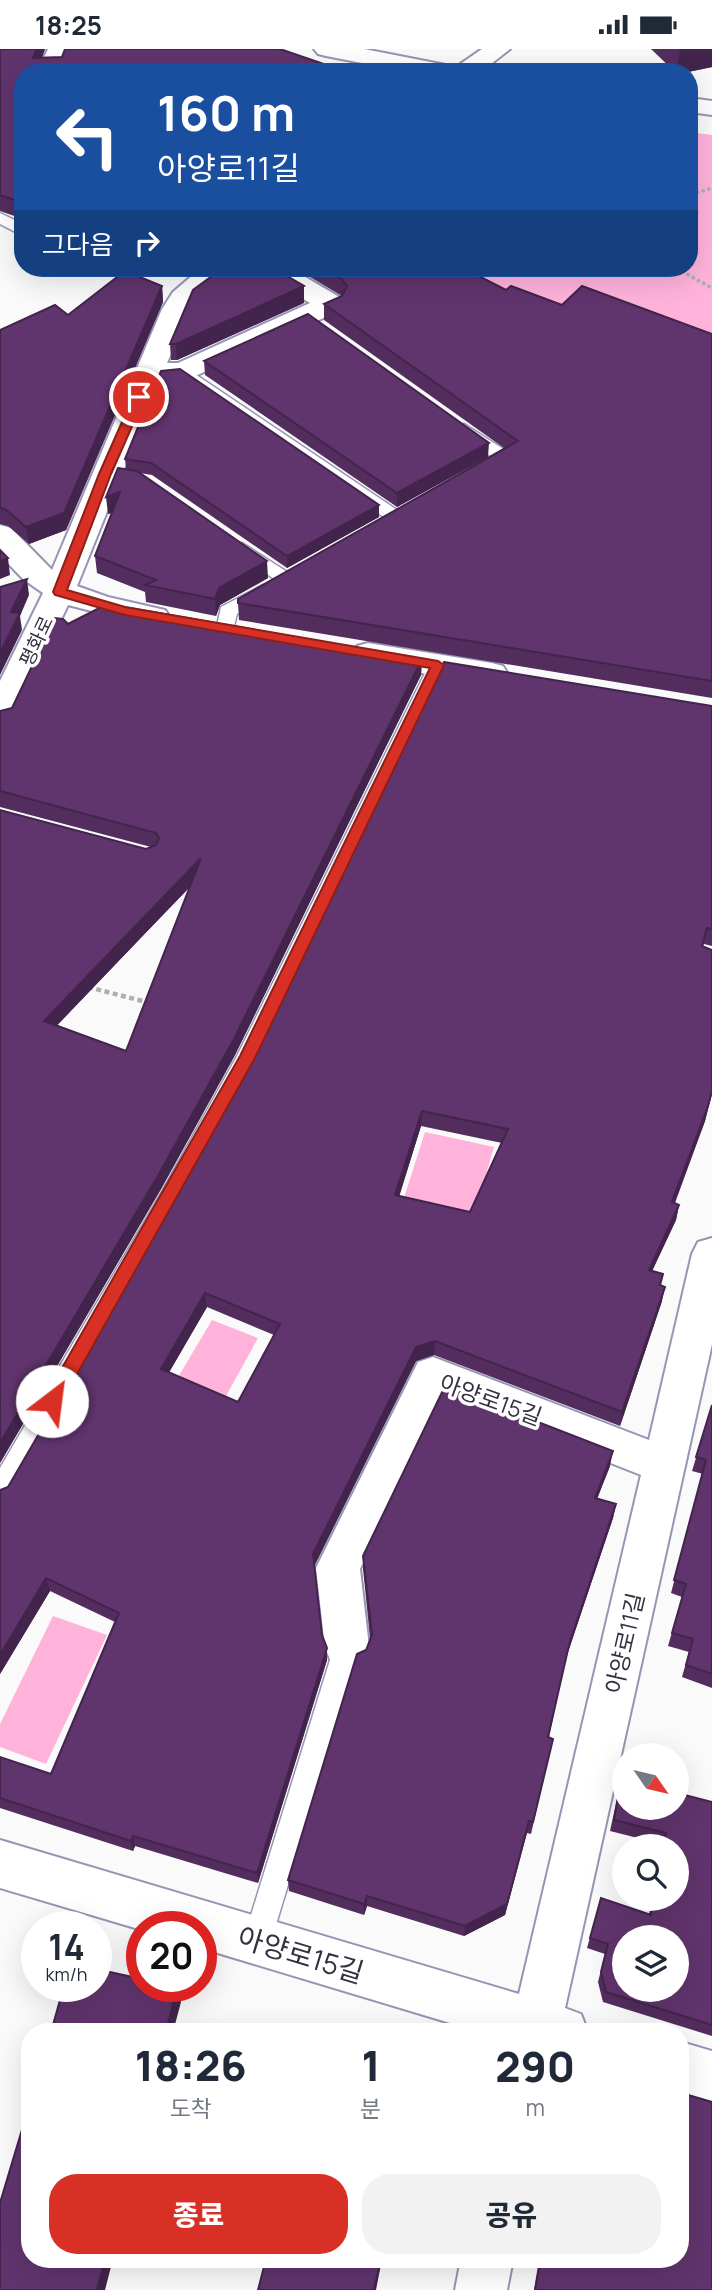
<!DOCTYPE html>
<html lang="ko">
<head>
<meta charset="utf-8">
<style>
  body { margin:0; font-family:Manrope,"Noto Sans KR",sans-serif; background:#f2f2f3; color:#1f2937; height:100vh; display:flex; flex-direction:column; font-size:26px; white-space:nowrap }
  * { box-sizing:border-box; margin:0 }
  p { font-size:23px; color:#747a83 }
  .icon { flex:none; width:38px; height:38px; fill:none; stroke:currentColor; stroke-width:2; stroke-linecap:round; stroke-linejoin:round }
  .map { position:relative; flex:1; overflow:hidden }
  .details { position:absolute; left:21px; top:1974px; width:668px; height:245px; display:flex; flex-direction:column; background:#fff; border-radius:28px; box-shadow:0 7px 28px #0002 }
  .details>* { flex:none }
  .banner { position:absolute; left:14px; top:14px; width:684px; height:214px; border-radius:28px; box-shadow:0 7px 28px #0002; background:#1a4fa0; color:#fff; overflow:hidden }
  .needle { width:46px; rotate:124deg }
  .buttons { position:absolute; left:612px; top:1694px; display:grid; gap:14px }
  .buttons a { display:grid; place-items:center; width:77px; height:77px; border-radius:50%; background:#fff; box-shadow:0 7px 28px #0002; font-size:35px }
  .speed { position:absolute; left:21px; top:1862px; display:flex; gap:14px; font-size:35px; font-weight:700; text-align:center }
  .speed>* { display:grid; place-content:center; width:91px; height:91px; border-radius:50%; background:#fff; box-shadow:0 7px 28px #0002; line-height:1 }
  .speed small { font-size:18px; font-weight:400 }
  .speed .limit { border:10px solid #d22; background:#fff; color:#111 }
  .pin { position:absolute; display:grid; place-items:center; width:60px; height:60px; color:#fff; margin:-30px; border:4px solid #fff; border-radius:50%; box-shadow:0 2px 7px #0007 }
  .me { position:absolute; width:77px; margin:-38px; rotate:30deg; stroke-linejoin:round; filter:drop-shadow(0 0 5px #0008) }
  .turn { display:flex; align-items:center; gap:24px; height:147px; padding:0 28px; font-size:32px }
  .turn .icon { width:91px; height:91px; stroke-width:2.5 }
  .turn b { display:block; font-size:49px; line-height:60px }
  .then { display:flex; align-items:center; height:66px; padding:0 28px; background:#0003; gap:14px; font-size:26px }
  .eta { display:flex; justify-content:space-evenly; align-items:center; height:119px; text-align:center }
  .eta b { font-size:42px; font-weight:800; line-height:49px }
  .cta { display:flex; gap:14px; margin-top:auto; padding:14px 28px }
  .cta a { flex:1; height:80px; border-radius:28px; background:#d93025; color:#fff; font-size:28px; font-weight:800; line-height:80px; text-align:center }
  .cta a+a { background:#f2f2f3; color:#1f2937 }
  .status { display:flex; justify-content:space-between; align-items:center; height:49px; padding:0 35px; background:#fff; direction:ltr }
  .status svg { height:19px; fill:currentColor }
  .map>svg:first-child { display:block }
  .green { fill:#ffb3db }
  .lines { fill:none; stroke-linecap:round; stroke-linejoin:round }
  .lane-casing { stroke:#9794b5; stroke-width:3 }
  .street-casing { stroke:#9794b5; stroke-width:4 }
  .path-far1 { stroke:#aeaeb3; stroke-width:3.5; stroke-dasharray:3.5 2.5; stroke-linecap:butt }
  .path { stroke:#aeaeb3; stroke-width:4.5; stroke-dasharray:5 3.5; stroke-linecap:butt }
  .lane { fill:#fff; fill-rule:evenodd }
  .street { fill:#fff; fill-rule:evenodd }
  .wall { fill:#532d5e; fill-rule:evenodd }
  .shaded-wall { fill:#43244c }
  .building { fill:#60346d; stroke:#43244c; stroke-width:2; fill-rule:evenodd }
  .route { fill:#d93025; stroke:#8d1f18; stroke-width:2 }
  .labels { text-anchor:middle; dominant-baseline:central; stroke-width:7; stroke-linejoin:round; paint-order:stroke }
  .far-street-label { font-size:19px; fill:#33323f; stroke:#fff }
  .street-label { font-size:23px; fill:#33323f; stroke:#fff }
  .near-street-label { font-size:28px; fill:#33323f; stroke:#fff }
</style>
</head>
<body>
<div class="status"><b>18:25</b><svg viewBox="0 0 49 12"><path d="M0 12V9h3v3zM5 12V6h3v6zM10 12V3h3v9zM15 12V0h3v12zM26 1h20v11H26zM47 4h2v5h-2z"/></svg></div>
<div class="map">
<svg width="712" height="2241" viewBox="0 0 712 2241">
  <rect width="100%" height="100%" fill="#fafafa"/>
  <path class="green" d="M 690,83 L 712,86 L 712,299 L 554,266 L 460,219 L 690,219 Z
    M 425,1083 L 494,1098 L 475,1164 L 404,1149 Z
    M 212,1271 L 258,1289 L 225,1349 L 177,1330 Z
    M 53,1567 L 107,1586 L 46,1715 L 0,1698 L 0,1675 Z"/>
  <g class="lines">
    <defs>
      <path id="lane" d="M 0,164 L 23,175 L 23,187 L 0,175 Z
        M 183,317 L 403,465 L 406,469 L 403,473 L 391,473 L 177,326 L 177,318 Z
        M 464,375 L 511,405 L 514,409 C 507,418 492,426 481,423 L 478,419 L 493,409 L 458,384 L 455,380 Z
        M 242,494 L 292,526 L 295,530 L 292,534 L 280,534 L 236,504 L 233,500 L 236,496 Z
        M 263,536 L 272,542 L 269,546 L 237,565 L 232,585 L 218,585 L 216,581 L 221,558 Z
        M 438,610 L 447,616 L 258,1009 L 179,1155 L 9,1450 L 0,1453 L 0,1419 L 163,1141 L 237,1007 L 429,616 Z
        M 347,1586 L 356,1589 L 360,1598 L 271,1892 L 267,1902 L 257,1906 L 247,1902 L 243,1892 L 334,1598 L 338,1589 Z"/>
      <path id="street" d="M 48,0 L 72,0 L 61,23 L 37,23 Z
        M 314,0 L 364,0 L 456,18 L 482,0 L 510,0 L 481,23 L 408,23 L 326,7 L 318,5 Z
        M 690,49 L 712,52 L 712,66 L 690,63 Z
        M 201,219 L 230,219 L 193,254 L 167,314 L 178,314 L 310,254 L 262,225 L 258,219 L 290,219 L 341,249 L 345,255 L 341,261 L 193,328 L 160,331 L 77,537 L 108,548 L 165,561 L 170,568 L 165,575 L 154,578 L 68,556 L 16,666 L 12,674 L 0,677 L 0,632 L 43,544 L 23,530 L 0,506 L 0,476 L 11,479 L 52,521 L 162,260 L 173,243 Z
        M 368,594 L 492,614 L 503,617 L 508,625 L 503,633 L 492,636 L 357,613 L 352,605 L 357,597 Z
        M 712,1189 L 712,1295 L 565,1959 L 581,1965 L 588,1983 L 480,1983 L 201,1899 L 201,1878 L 142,1878 L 142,1881 L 0,1839 L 0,1791 L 519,1945 L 641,1426 L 443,1348 L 360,1520 L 369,1598 L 363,1613 L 347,1619 L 331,1613 L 325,1598 L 316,1519 L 418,1313 L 433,1308 L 649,1391 L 692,1205 L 698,1193 Z
        M 681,1993 L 712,2002 L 712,2052 L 681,2043 Z
        M 461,2210 L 513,2210 L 507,2241 L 455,2241 Z"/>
    </defs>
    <use href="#lane" class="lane-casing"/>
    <use href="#street" class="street-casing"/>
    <path class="path-far1" d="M 690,146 L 712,139
      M 676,219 L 712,239"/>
    <path class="path" d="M 88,938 L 150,954"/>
    <use href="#lane" class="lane"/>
    <use href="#street" class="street"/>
  </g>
  <path class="wall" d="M 0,0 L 45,0 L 42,9 L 23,23 L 23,170 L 0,162 Z
    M 651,0 L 712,0 L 712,18 L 688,23 L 675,23 Z
    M 295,219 L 463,219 L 506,241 L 562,256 L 712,285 L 712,649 L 239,571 L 238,554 L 504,399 L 324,271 L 324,255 L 342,247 Z
    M 162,237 L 163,253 L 66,481 L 29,495 L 8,477 L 0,475 L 0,281 L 68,266 Z
    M 304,254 L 177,311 L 171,311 L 170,295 Z
    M 204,312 L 488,408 L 397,458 L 205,326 Z
    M 161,322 L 379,468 L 287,519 L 152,426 L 140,424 L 268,529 L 220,556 L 216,567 L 146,553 L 145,543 L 97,524 L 95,507 L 112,464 L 108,465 L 126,420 L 125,410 Z
    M 68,575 L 422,610 L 421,626 L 235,1006 L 161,1140 L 0,1414 L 0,761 L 146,800 L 151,798 L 0,758 L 0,662 L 12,659 ZM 190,838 L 126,1002 L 57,976 L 126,904 Z
    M 712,657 L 712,897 L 704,895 L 703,897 L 712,1044 L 705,1072 L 675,1154 L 679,1156 L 676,1171 L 652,1222 L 660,1236 L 662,1252 L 620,1377 L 434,1306 L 416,1312 L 314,1516 L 322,1586 L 327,1611 L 258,1834 L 135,1797 L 133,1802 L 0,1759 L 0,1708 L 51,1725 L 115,1573 L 50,1542 L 0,1625 L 0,1441 L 8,1438 ZM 421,1077 L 502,1094 L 470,1163 L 399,1147 ZM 207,1258 L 274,1286 L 238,1353 L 169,1323 Z
    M 712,1356 L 712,1639 L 682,1628 L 689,1603 L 668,1597 L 682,1548 L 671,1544 L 703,1425 L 692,1422 Z
    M 610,1417 L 597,1449 L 616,1455 L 613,1469 L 566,1609 L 549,1688 L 553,1690 L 531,1785 L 527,1784 L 505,1866 L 464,1887 L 367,1857 L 364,1866 L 289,1842 L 288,1831 L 370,1589 L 363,1520 L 363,1507 Z
    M 621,1731 L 712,1753 L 712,1987 L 603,1953 L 598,1933 L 605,1905 L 587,1899 L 601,1849 L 649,1865 L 652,1850 L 677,1850 L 677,1797 L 662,1797 L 662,1795 L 610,1782 Z
    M 539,2210 L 681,2210 L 712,2241 L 534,2241 Z"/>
  <path class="shaded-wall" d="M 37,0 L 45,0 L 36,23 L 33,9 Z
    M 680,0 L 712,0 L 712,18 L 688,23 L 677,23 Z
    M 162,237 L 163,253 L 66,481 L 29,495 L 26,478 Z
    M 304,237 L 304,254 L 177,311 L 176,295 Z
    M 489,394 L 488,408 L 397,458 L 397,444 Z
    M 120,443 L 122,460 L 108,465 L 106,448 Z
    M 379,456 L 379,468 L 287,519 L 287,507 Z
    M 8,509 L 10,526 L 0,530 L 0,512 Z
    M 267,512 L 268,529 L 220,556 L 216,567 L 215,550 L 219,539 Z
    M 27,530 L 29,546 L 20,567 L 22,581 L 0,626 L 0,604 L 11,563 Z
    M 422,610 L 421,626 L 235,1006 L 161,1140 L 0,1414 L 0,1394 Z
    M 201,809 L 202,825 L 47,987 L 44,972 Z
    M 712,1044 L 705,1072 L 669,1168 L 672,1153 Z
    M 422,1062 L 421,1077 L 395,1161 L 395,1146 Z
    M 679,1156 L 676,1171 L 646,1235 L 649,1221 Z
    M 665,1238 L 662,1252 L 620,1377 L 622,1363 Z
    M 205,1244 L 207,1258 L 163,1334 L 161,1320 Z
    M 435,1292 L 434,1306 L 416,1312 L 314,1518 L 313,1505 L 416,1298 Z
    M 613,1402 L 610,1417 L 592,1463 L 595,1449 Z
    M 616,1455 L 613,1469 L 566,1609 L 569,1596 Z
    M 46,1529 L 50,1542 L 0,1625 L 0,1606 Z
    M 327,1599 L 327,1611 L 258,1834 L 257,1824 Z
    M 529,1772 L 505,1866 L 464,1887 L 465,1877 Z
    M 133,1787 L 135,1797 L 133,1802 L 131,1792 Z
    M 367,1847 L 367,1857 L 364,1866 L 364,1855 Z
    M 177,1938 L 181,1953 L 173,1983 L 166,1983 Z
    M 105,2210 L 113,2210 L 105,2241 L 97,2241 Z
    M 381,2210 L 382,2210 L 376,2241 L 374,2241 Z"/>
  <path class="building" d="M 0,0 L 37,0 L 33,9 L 62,8 L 65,0 L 280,0 L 347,23 L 23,23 L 23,154 L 0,146 Z
    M 223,219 L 273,219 L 304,237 L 176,295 L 170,295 L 193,241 Z
    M 322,219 L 463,219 L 506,241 L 511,237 L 562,256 L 582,237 L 712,285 L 712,632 L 238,554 L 238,550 L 518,392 L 324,255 L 342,247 L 347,237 L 342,230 Z
    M 125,222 L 162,237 L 64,464 L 26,478 L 5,460 L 0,459 L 0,281 L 55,256 L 68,266 Z
    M 308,265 L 489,394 L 397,444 L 204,312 Z
    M 180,320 L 379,456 L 287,507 L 151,414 L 125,410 L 161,322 Z
    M 118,419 L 137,422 L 267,512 L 219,539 L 215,550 L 145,536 L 156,531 L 95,507 L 120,443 L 106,448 Z
    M 0,501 L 8,509 L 0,512 Z
    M 27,530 L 11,563 L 20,564 L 0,604 L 0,538 Z
    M 107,555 L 422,610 L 234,990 L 159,1125 L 0,1394 L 0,761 L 146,800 L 156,796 L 159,789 L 156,784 L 0,742 L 0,662 L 12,659 L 55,569 L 63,570 L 68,575 ZM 201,809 L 126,1002 L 44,972 Z
    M 444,613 L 712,657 L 712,880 L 707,879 L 702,897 L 712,901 L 712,1042 L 708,1057 L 672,1153 L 679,1156 L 649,1221 L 663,1225 L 660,1236 L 665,1238 L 622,1363 L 435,1292 L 416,1298 L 313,1505 L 322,1586 L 327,1599 L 257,1824 L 133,1787 L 131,1792 L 0,1749 L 0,1708 L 51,1725 L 119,1564 L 46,1529 L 0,1606 L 0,1441 L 8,1438 L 180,1142 L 259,995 ZM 422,1062 L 508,1080 L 470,1163 L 395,1146 ZM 205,1244 L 280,1275 L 238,1353 L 161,1320 Z
    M 445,1337 L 613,1402 L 595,1449 L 616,1455 L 569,1596 L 548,1688 L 553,1690 L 533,1773 L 529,1772 L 507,1855 L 465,1877 L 367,1847 L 364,1855 L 288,1831 L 357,1605 L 366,1601 L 372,1586 L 363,1507 Z
    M 712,1356 L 712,1625 L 686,1616 L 693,1590 L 672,1584 L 686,1535 L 674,1531 L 706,1411 L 696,1408 Z
    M 621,1731 L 625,1732 L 625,1759 L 677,1759 L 677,1744 L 712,1753 L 712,1976 L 606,1943 L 601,1923 L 608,1895 L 590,1889 L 601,1849 L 651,1866 L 654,1850 L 677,1850 L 677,1797 L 664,1797 L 666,1784 L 614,1771 ZM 625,1888 L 677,1888 L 677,1941 L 625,1941 Z
    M 96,1920 L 142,1930 L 142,1937 L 173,1937 L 177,1938 L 166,1983 L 51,1983 L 64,1937 L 96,1937 Z
    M 681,2044 L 712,2053 L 712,2241 L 535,2241 L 541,2210 L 681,2210 Z
    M 30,2054 L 30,2210 L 105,2210 L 97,2241 L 0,2241 L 0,2154 Z
    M 266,2210 L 381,2210 L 374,2241 L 258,2241 Z"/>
  <path class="route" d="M 139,345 L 145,348 L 111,425 L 67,541 L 125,558 L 438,612 L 444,616 L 255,1009 L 59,1357 L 52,1360 L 44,1352 L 46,1347 L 240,1007 L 430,619 L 125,566 L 55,546 L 53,543 L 99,425 L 133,348 Z"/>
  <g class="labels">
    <g class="far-street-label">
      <text transform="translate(36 592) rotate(-65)">평화로</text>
    </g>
    <g class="street-label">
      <text transform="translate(491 1350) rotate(20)">아양로15길</text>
      <text transform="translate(624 1594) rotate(-77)">아양로11길</text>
    </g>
    <g class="near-street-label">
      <text transform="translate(301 1905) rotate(17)">아양로15길</text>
    </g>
  </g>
</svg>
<div class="buttons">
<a><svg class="needle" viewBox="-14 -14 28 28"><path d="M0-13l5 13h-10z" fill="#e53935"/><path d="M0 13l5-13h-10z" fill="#747a83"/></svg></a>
<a><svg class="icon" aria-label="search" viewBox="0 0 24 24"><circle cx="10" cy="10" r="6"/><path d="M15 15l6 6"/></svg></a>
<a><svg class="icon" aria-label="layers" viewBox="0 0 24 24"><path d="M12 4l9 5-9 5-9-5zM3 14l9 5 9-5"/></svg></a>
</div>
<div class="speed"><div>14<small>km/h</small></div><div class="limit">20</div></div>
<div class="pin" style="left:139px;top:348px;background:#d93025"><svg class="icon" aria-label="arrive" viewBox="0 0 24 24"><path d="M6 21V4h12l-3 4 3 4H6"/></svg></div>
<svg class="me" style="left:52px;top:1352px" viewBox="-20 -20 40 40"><circle r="19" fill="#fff"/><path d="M0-13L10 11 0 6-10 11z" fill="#d93025"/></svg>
<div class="banner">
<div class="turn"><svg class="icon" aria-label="left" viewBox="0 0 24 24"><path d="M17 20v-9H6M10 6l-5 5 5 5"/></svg><div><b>160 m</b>아양로11길</div></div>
<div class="then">그다음<svg class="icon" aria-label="right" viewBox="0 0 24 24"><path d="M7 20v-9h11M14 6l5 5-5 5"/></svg></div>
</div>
<section class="details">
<div class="eta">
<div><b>18:26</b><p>도착</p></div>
<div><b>1</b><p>분</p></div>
<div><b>290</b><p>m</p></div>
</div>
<div class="cta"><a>종료</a><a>공유</a></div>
</section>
</div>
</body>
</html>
